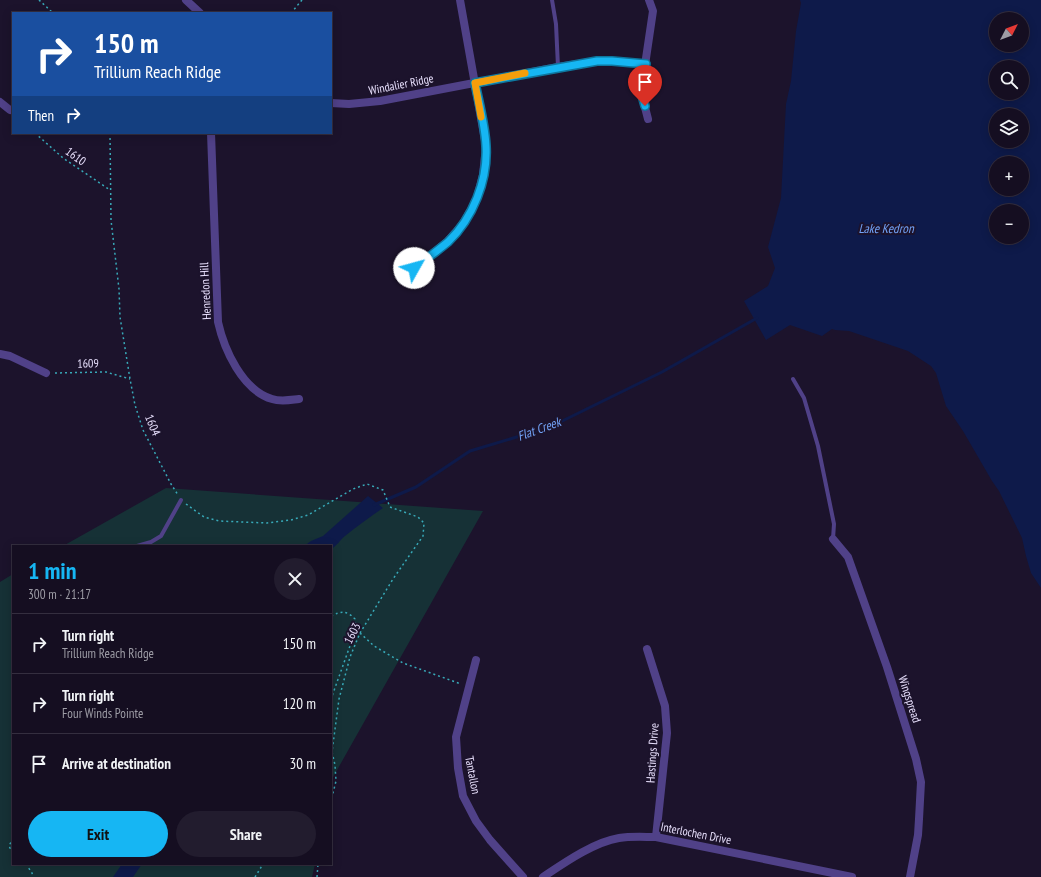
<!DOCTYPE html>
<html lang="en">
<head>
<meta charset="utf-8">
<style>
  body { margin:0; font-family:"PT Sans Narrow",sans-serif; background:#221c2e; color:#f1f3f6; height:100vh; display:flex; flex-direction:column; font-size:15px; white-space:nowrap }
  * { box-sizing:border-box; margin:0 }
  p { font-size:13px; color:#9d9ca5 }
  .icon { flex:none; width:22px; height:22px; fill:none; stroke:currentColor; stroke-width:2; stroke-linecap:round; stroke-linejoin:round }
  .map { position:relative; flex:1; overflow:hidden }
  .panel { position:absolute; left:12px; top:545px; width:320px; height:320px; display:flex; flex-direction:column; background:#150e21; border-radius:0px; box-shadow:0 2px 10px #0003,0 0 0 1px #342e3f }
  .panel>* { flex:none }
  .top-card { position:absolute; left:12px; top:12px; width:320px; height:122px; border-radius:0px; box-shadow:0 2px 10px #0003,0 0 0 1px #342e3f; background:#1a4fa0; color:#fff; overflow:hidden }
  .needle { width:26px; rotate:48deg }
  .buttons { position:absolute; left:989px; top:12px; display:grid; gap:8px }
  .buttons a { display:grid; place-items:center; width:40px; height:40px; border-radius:50%; background:#150e21; box-shadow:0 2px 10px #0003,0 0 0 1px #342e3f; font-size:20px }
  .pin { position:absolute; display:grid; place-items:center; width:34px; height:34px; color:#fff; margin:-41px -17px; border-radius:50% 50% 50% 0; rotate:-45deg; box-shadow:0 0 4px #0007 }
  .pin .icon { rotate:45deg }
  .me { position:absolute; width:44px; margin:-22px; rotate:52deg; stroke-linejoin:round; filter:drop-shadow(0 0 3px #0008) }
  .turn { display:flex; align-items:center; gap:14px; height:84px; padding:0 16px; font-size:18px }
  .turn .icon { width:52px; height:52px; stroke-width:2.5 }
  .turn b { display:block; font-size:28px; line-height:34px }
  .then { display:flex; align-items:center; height:38px; padding:0 16px; background:#0003; gap:8px; font-size:15px }
  .round { display:grid; place-items:center; flex:none; width:42px; height:42px; border-radius:21px; background:#221c2e }
  .overview { display:flex; align-items:center; justify-content:space-between; height:68px; padding:0 16px }
  h1 { font-size:24px; font-weight:700; line-height:30px; color:#16b6f3 }
  .button { display:flex; gap:8px; margin-top:auto; padding:8px 16px }
  .button a { flex:1; height:46px; border-radius:24px; background:#16b6f3; color:#111; font-size:16px; font-weight:700; line-height:46px; text-align:center }
  .button a+a { background:#221c2e; color:#f1f3f6 }
  ul { padding:0; list-style:none }
  li { display:flex; align-items:center; gap:12px; height:60px; padding:0 16px; border-top:1px solid #342e3f }
  li div { flex:1 }
  li b { display:block; font-size:15px }
  li em { font-style:normal }
  .map>svg:first-child { display:block }
  .green { fill:#163136 }
  .water { fill:#0e1a4a; fill-rule:evenodd }
  .lines { fill:none; stroke-linecap:round; stroke-linejoin:round }
  .stream { stroke:#0e1a4a; stroke-width:3 }
  .path { stroke:#38aab9; stroke-width:1.5; stroke-dasharray:2 3; stroke-linecap:butt }
  .service { stroke:#504188; stroke-width:4 }
  .minor { stroke:#504188; stroke-width:8 }
  .route-casing { stroke:#0e769e; stroke-width:10 }
  .route { stroke:#16b6f3; stroke-width:7 }
  .slow { stroke:#f59e0b; stroke-width:7 }
  .labels { text-anchor:middle; dominant-baseline:central; stroke-width:4; stroke-linejoin:round; paint-order:stroke }
  .street-label { font-size:12px; fill:#e8e0fd; stroke:#1c132c }
  .water-label { font-size:13px; font-style:italic; fill:#73a3f8; stroke:#1c132c }
</style>
</head>
<body>
<div class="map">
<svg width="1041" height="877" viewBox="0 0 1041 877">
  <rect width="100%" height="100%" fill="#1c132c"/>
  <path class="green" d="M 166,488 L 483,511 L 332,779 L 331,784 L 331,546 L 63,546 Z
    M 13,574 L 13,864 L 315,864 L 312,877 L 0,877 L 0,582 Z"/>
  <path class="water" d="M 800,0 L 1041,0 L 1041,588 L 1031,573 L 1026,556 L 1022,538 L 999,491 L 992,481 L 963,431 L 946,406 L 936,373 L 931,366 L 908,351 L 849,331 L 835,330 L 832,329 L 822,336 L 790,325 L 766,340 L 744,301 L 768,286 L 775,268 L 768,247 L 781,198 L 786,104 L 791,81 L 796,31 L 801,3 ZM 996,19 L 1022,19 L 1022,45 L 996,45 ZM 996,67 L 1022,67 L 1022,93 L 996,93 ZM 996,115 L 1022,115 L 1022,141 L 996,141 ZM 996,163 L 1022,163 L 1022,189 L 996,189 ZM 996,211 L 1022,211 L 1022,237 L 996,237 Z
    M 368,496 L 383,508 C 370,517 357,526 345,536 C 340,540 337,546 331,549 L 331,546 L 304,546 L 311,541 L 323,536 Z
    M 122,864 L 142,864 L 133,877 L 113,877 Z"/>
  <g class="lines">
    <path class="stream" d="M 374,505 L 416,487 L 470,451 L 550,427 L 662,372 L 757,318"/>
    <path class="path" d="M 39,0 L 53,13
      M 291,13 L 302,0
      M 35,133 L 63,158 L 110,190
      M 110,133 L 111,220 L 119,289 L 120,317 L 130,379 L 135,405 L 143,430 L 171,484 L 178,495
      M 55,373 L 106,372 L 130,379
      M 186,504 L 204,517 L 219,521 L 267,523 L 291,520 L 308,515 L 353,489 L 367,484 L 383,490 L 390,507 L 418,517 L 424,523 L 423,536 L 393,579 L 360,633 L 350,657 L 339,699 L 332,752 L 335,765 L 336,781 L 331,801
      M 331,616 C 342,611 346,610 355,619 L 356,629 L 331,699
      M 360,633 L 374,646 L 403,663 L 461,684
      M 13,838 L 9,846 L 13,854
      M 26,864 L 32,873 L 33,877
      M 255,877 L 263,864
      M 317,877 L 318,864"/>
    <path class="service" d="M 552,0 L 556,24 L 558,67
      M 793,379 L 804,398 L 818,446 L 834,524 L 833,539
      M 137,546 L 151,542 L 161,536 L 181,500"/>
    <path class="minor" d="M 186,0 L 200,13
      M 0,102 L 10,110
      M 331,103 L 349,104 L 380,101 L 558,67 L 597,61 L 612,61 L 646,64
      M 648,119 L 641,92 L 653,11 L 649,0
      M 211,133 L 218,322 C 224,349 242,390 272,399 C 281,402 290,400 299,399
      M 414,268 L 447,242 L 462,225 L 476,201 L 483,175 L 486,146 L 460,0
      M 0,354 L 10,356 L 46,373
      M 833,539 L 848,557 L 887,667 L 916,759 L 921,782 L 919,819 L 918,835 L 910,877
      M 647,649 L 665,706 L 667,733 L 656,837
      M 476,660 L 456,737 L 458,768 L 463,796 L 476,821 L 490,840 L 523,877
      M 543,877 C 564,863 594,842 619,838 C 631,836 644,837 656,837 L 852,877"/>
  </g>
  <g class="lines">
    <defs>
      <path id="route" d="M 414,268 C 425,260 437,251 448,242 C 473,218 488,180 486,146 C 485,125 479,103 475,83 L 597,61 L 612,61 L 646,64 L 641,92 L 645,106"/>
    </defs>
    <use href="#route" class="route-casing"/>
    <use href="#route" class="route"/>
    <path class="slow" d="M 481,117 L 475,83 L 525,73"/>
  </g>
  <g class="labels">
    <g class="street-label">
      <text transform="translate(401 84) rotate(-11)">Windalier Ridge</text>
      <text transform="translate(76 156) rotate(36)">1610</text>
      <text transform="translate(205 291) rotate(-93)">Henredon Hill</text>
      <text transform="translate(88 363) rotate(-1)">1609</text>
      <text transform="translate(153 425) rotate(67)">1604</text>
      <text transform="translate(352 633) rotate(-63)">1603</text>
      <text transform="translate(910 699) rotate(72)">Wingspread</text>
      <text transform="translate(652 753) rotate(-86)">Hastings Drive</text>
      <text transform="translate(473 775) rotate(79)">Tantallon</text>
      <text transform="translate(696 833) rotate(11)">Interlochen Drive</text>
    </g>
    <g class="water-label">
      <text x="886" y="228">Lake Kedron</text>
      <text transform="translate(539 429) rotate(-20)">Flat Creek</text>
    </g>
  </g>
</svg>
<div class="buttons">
<a><svg class="needle" viewBox="-14 -14 28 28"><path d="M0-13l5 13h-10z" fill="#e53935"/><path d="M0 13l5-13h-10z" fill="#9d9ca5"/></svg></a>
<a><svg class="icon" aria-label="search" viewBox="0 0 24 24"><circle cx="10" cy="10" r="6"/><path d="M15 15l6 6"/></svg></a>
<a><svg class="icon" aria-label="layers" viewBox="0 0 24 24"><path d="M12 4l9 5-9 5-9-5zM3 14l9 5 9-5"/></svg></a>
<a>+</a>
<a>−</a>
</div>
<div class="pin" style="left:645px;top:106px;background:#d93025"><svg class="icon" aria-label="arrive" viewBox="0 0 24 24"><path d="M6 21V4h12l-3 4 3 4H6"/></svg></div>
<svg class="me" style="left:414px;top:268px" viewBox="-20 -20 40 40"><circle r="19" fill="#fff"/><path d="M0-13L10 11 0 6-10 11z" fill="#16b6f3"/></svg>
<div class="top-card">
<div class="turn"><svg class="icon" aria-label="right" viewBox="0 0 24 24"><path d="M7 20v-9h11M14 6l5 5-5 5"/></svg><div><b>150 m</b>Trillium Reach Ridge</div></div>
<div class="then">Then<svg class="icon" aria-label="right" viewBox="0 0 24 24"><path d="M7 20v-9h11M14 6l5 5-5 5"/></svg></div>
</div>
<section class="panel">
<div class="overview"><div><h1>1 min</h1><p>300 m · 21:17</p></div><a class="round"><svg class="icon" aria-label="close" viewBox="0 0 24 24"><path d="M6 6l12 12M18 6L6 18"/></svg></a></div>
<ul>
<li><svg class="icon" aria-label="right" viewBox="0 0 24 24"><path d="M7 20v-9h11M14 6l5 5-5 5"/></svg><div><b>Turn right</b><p>Trillium Reach Ridge</p></div><em>150 m</em></li>
<li><svg class="icon" aria-label="right" viewBox="0 0 24 24"><path d="M7 20v-9h11M14 6l5 5-5 5"/></svg><div><b>Turn right</b><p>Four Winds Pointe</p></div><em>120 m</em></li>
<li><svg class="icon" aria-label="arrive" viewBox="0 0 24 24"><path d="M6 21V4h12l-3 4 3 4H6"/></svg><div><b>Arrive at destination</b></div><em>30 m</em></li>
</ul>
<div class="button"><a>Exit</a><a>Share</a></div>
</section>
</div>
</body>
</html>
